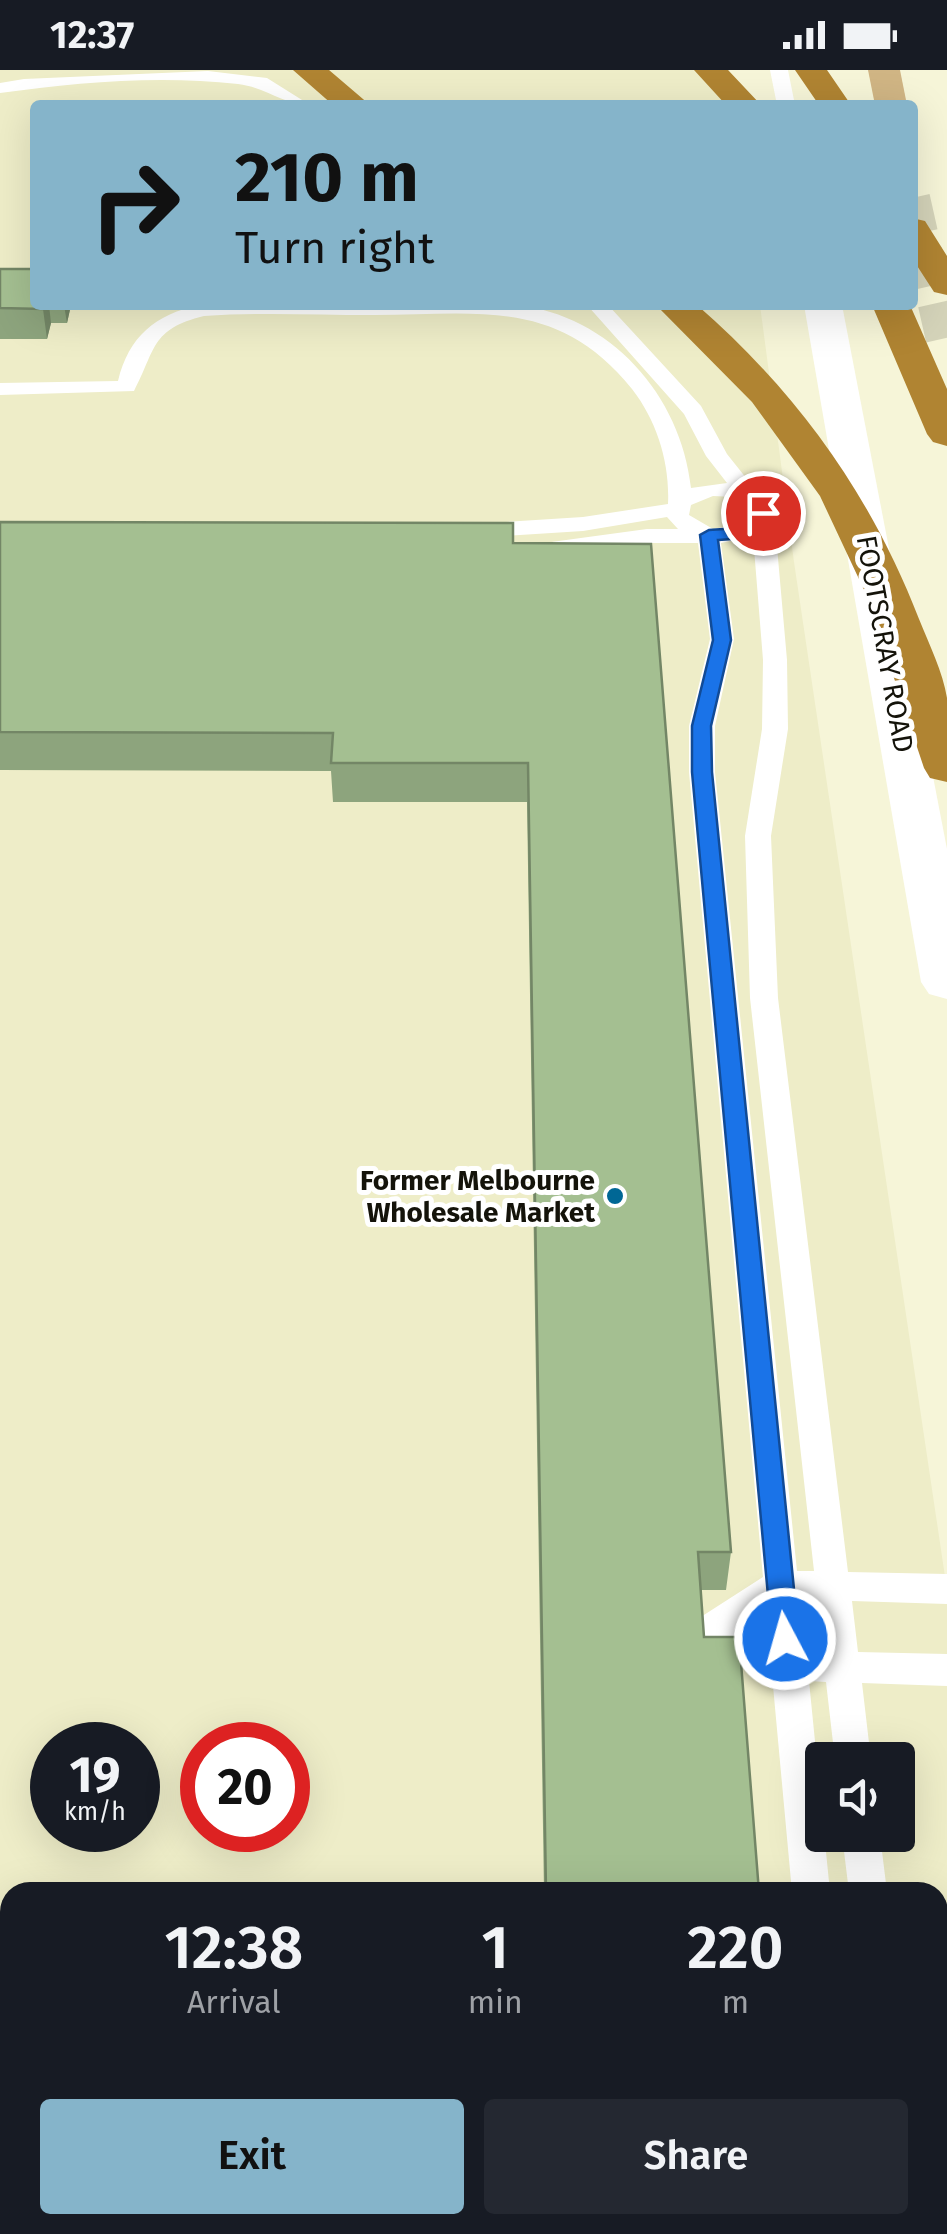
<!DOCTYPE html>
<html lang="en">
<head>
<meta charset="utf-8">
<style>
  body { margin:0; font-family:"Fira Sans",sans-serif; background:#242831; color:#f1f3f6; height:100vh; display:flex; flex-direction:column; font-size:38px; white-space:nowrap }
  * { box-sizing:border-box; margin:0 }
  p { font-size:32px; color:#9ea1a6 }
  .icon { flex:none; width:55px; height:55px; fill:none; stroke:currentColor; stroke-width:2; stroke-linecap:round; stroke-linejoin:round }
  .map { position:relative; flex:1; overflow:hidden }
  .side { position:absolute; left:0px; top:1812px; width:948px; height:352px; display:flex; flex-direction:column; background:#171b24; border-radius:30px 30px 0 0; box-shadow:0 10px 40px #0002 }
  .side>* { flex:none }
  .hud { position:absolute; left:30px; top:30px; width:888px; height:210px; border-radius:10px; box-shadow:0 10px 40px #0002; background:#85b4ca; color:#111; overflow:hidden }
  .buttons { position:absolute; left:805px; top:1672px; display:grid; gap:20px }
  .buttons a { display:grid; place-items:center; width:110px; height:110px; border-radius:10px; background:#171b24; box-shadow:0 10px 40px #0002; font-size:50px }
  .speed { position:absolute; left:30px; top:1652px; display:flex; gap:20px; font-size:50px; font-weight:700; text-align:center }
  .speed>* { display:grid; place-content:center; width:130px; height:130px; border-radius:50%; background:#171b24; box-shadow:0 10px 40px #0002; line-height:1 }
  .speed small { font-size:25px; font-weight:400 }
  .speed .limit { border:15px solid #d22; background:#fff; color:#111 }
  .pin { position:absolute; display:grid; place-items:center; width:85px; height:85px; color:#fff; margin:-42px; border:5px solid #fff; border-radius:50%; box-shadow:0 2px 10px #0007 }
  .me { position:absolute; width:110px; margin:-55px; rotate:354deg; stroke-linejoin:round; filter:drop-shadow(0 0 8px #0008) }
  .turn { display:flex; align-items:center; gap:35px; height:210px; padding:0 40px; font-size:45px }
  .turn .icon { width:130px; height:130px; stroke-width:2.5 }
  .turn b { display:block; font-size:70px; line-height:85px }
  .eta { display:flex; justify-content:space-evenly; align-items:center; height:170px; text-align:center }
  .eta b { font-size:60px; font-weight:600; line-height:70px }
  .action { display:flex; gap:20px; margin-top:auto; padding:20px 40px }
  .action a { flex:1; height:115px; border-radius:10px; background:#85b4ca; color:#111; font-size:40px; font-weight:600; line-height:115px; text-align:center }
  .action a+a { background:#242831; color:#f1f3f6 }
  .status { display:flex; justify-content:space-between; align-items:center; height:70px; padding:0 50px; background:#171b24; direction:ltr }
  .status svg { height:28px; fill:currentColor }
  .map>svg:first-child { display:block }
  .built { fill:#eeedc8; fill-rule:evenodd }
  .lines { fill:none; stroke-linecap:round; stroke-linejoin:round }
  .primary-tunnel { stroke:#d4d3b9; stroke-width:36; stroke-dasharray:36 18; stroke-linecap:butt }
  .lane { fill:#fff; fill-rule:evenodd }
  .street { fill:#fff; fill-rule:evenodd }
  .primary { fill:#d0b584; fill-rule:evenodd }
  .highway { fill:#b08432; fill-rule:evenodd }
  .wall { fill:#8da47d }
  .shaded-wall { fill:#738666 }
  .building { fill:#a4bf91; stroke:#738666; stroke-width:2.5 }
  .route { fill:#1a73e8; stroke:#114b97; stroke-width:2.5 }
  .poi-dot { fill:#006795; stroke:#fff; stroke-width:4 }
  .labels { text-anchor:middle; dominant-baseline:central; stroke-width:10; stroke-linejoin:round; paint-order:stroke }
  .street-label { font-size:28px; fill:#14130a; stroke:#fff }
  .poi-label { font-size:28px; font-weight:bold; fill:#14130a; stroke:#fff; text-anchor:end }
</style>
</head>
<body>
<div class="status"><b>12:37</b><svg viewBox="0 0 49 12"><path d="M0 12V9h3v3zM5 12V6h3v6zM10 12V3h3v9zM15 12V0h3v12zM26 1h20v11H26zM47 4h2v5h-2z"/></svg></div>
<div class="map">
<svg width="947" height="2164" viewBox="0 0 947 2164">
  <rect width="100%" height="100%" fill="#f6f5d8"/>
  <path class="built" d="M 0,0 L 729,0 L 734,35 L 35,35 L 35,235 L 760,235 L 794,492 L 947,1520 L 947,2164 L 0,2164 ZM 52,1675 L 138,1675 L 138,1760 L 52,1760 ZM 202,1675 L 288,1675 L 288,1760 L 202,1760 ZM 822,1690 L 898,1690 L 898,1765 L 822,1765 ZM 10,1822 L 938,1822 L 938,2155 L 10,2155 Z"/>
  <g class="lines">
    <path class="primary-tunnel" d="M 912,128 L 947,283"/>
    <path class="lane" d="M 770,0 L 788,0 L 795,35 L 777,35 Z
      M 208,1 L 267,8 L 310,35 C 283,35 265,17 238,14 C 160,5 77,12 0,23 L 0,13 L 24,9 Z
      M 199,235 L 516,235 C 610,245 681,325 691,418 L 727,413 L 706,386 L 684,344 L 587,235 L 608,235 L 701,336 L 727,384 L 774,443 L 787,590 L 788,659 L 771,766 L 778,928 L 848,1502 L 947,1504 L 947,1534 L 852,1531 L 858,1582 L 947,1584 L 947,1616 L 862,1613 L 871,1690 L 835,1690 L 826,1612 L 809,1611 L 830,1822 L 792,1822 L 772,1605 L 693,1574 L 688,1563 L 693,1552 L 763,1507 L 689,702 L 689,656 L 710,569 L 698,473 L 647,473 L 544,487 L 532,480 L 544,473 L 647,459 L 678,459 L 667,447 L 583,461 L 473,468 L 462,461 L 473,454 L 583,447 L 668,434 C 670,393 657,351 632,319 C 558,227 478,245 373,245 C 316,245 260,242 204,246 C 150,259 156,280 134,321 L 0,325 L 0,313 L 118,311 C 129,266 155,245 199,235 ZM 713,426 C 729,426 742,429 752,443 L 745,453 L 713,459 L 689,445 L 691,435 ZM 753,466 L 763,590 L 762,659 L 745,766 L 750,928 L 814,1501 L 797,1501 L 715,702 L 715,656 L 734,569 L 721,473 ZM 800,1530 L 817,1531 L 822,1581 L 805,1580 ZM 766,1542 L 769,1572 L 739,1560 Z
      M 842,1765 L 880,1765 L 887,1822 L 849,1822 Z
      M 823,2155 L 865,2155 L 865,2164 L 823,2164 Z
      M 886,2155 L 928,2155 L 929,2164 L 887,2164 Z"/>
    <path class="street" d="M 804,235 L 842,235 L 947,779 L 947,929 L 929,924 L 921,912 Z"/>
    <path class="primary" d="M 868,0 L 900,0 L 907,35 L 875,35 Z"/>
    <path class="highway" d="M 293,0 L 329,0 L 370,35 L 333,35 Z
      M 694,0 L 728,0 L 761,35 L 726,35 Z
      M 795,0 L 827,0 L 851,35 L 819,35 Z
      M 912,148 L 925,151 L 947,186 L 947,225 L 934,222 L 912,188 Z
      M 656,235 L 697,235 C 798,323 871,425 919,549 C 929,574 943,602 947,628 C 947,655 947,685 947,712 L 930,708 L 924,698 L 866,524 L 820,426 L 752,332 Z
      M 872,235 L 910,235 L 947,319 L 947,376 L 933,372 L 927,364 Z"/>
  </g>
  <path class="wall" d="M 0,199 L 35,235 L 71,235 L 67,253 L 51,253 L 47,269 L 0,269 Z
    M 0,452 L 513,473 L 731,1482 L 726,1520 L 700,1520 L 704,1567 L 759,1822 L 544,1822 L 527,732 L 333,732 L 331,701 L 0,700 Z"/>
  <path class="shaded-wall" d="M 44,235 L 49,235 L 51,253 L 47,269 L 43,239 Z
    M 64,235 L 71,235 L 67,253 Z"/>
  <path class="building" d="M 0,199 L 35,199 L 35,235 L 44,235 L 43,239 L 0,238 Z
    M 0,452 L 513,453 L 513,473 L 651,474 L 731,1482 L 698,1482 L 704,1567 L 739,1567 L 759,1822 L 546,1822 L 528,693 L 331,693 L 333,663 L 0,662 Z
    M 552,2155 L 786,2155 L 786,2164 L 552,2164 Z"/>
  <path class="route" d="M 763,438 L 771,443 C 765,468 740,469 718,470 L 731,570 L 711,656 L 712,702 L 799,1569 L 795,1577 L 785,1580 L 776,1577 L 772,1569 L 692,702 L 692,656 L 713,570 L 700,465 L 709,460 L 739,458 Z"/>
  <circle class="poi-dot" cx="615" cy="1126" r="10"/>
  <g class="labels">
    <g class="street-label">
      <text transform="translate(885 574) rotate(80)">FOOTSCRAY ROAD</text>
    </g>
    <g class="poi-label">
      <text x="595" y="1110">Former Melbourne<tspan x="595" dy="32">Wholesale Market</tspan></text>
    </g>
  </g>
</svg>
<div class="buttons">
<a><svg class="icon" aria-label="sound" viewBox="0 0 24 24"><path d="M4 9h4l5-4v14l-5-4H4zM17 9q2 3 0 6"/></svg></a>
</div>
<div class="speed"><div>19<small>km/h</small></div><div class="limit">20</div></div>
<div class="pin" style="left:763px;top:443px;background:#d93025"><svg class="icon" aria-label="arrive" viewBox="0 0 24 24"><path d="M6 21V4h12l-3 4 3 4H6"/></svg></div>
<svg class="me" style="left:785px;top:1569px" viewBox="-20 -20 40 40"><circle r="17" fill="#1a73e8" stroke="#fff" stroke-width="3"/><path d="M0-11L8 9 0 5-8 9z" fill="#fff"/></svg>
<div class="hud">
<div class="turn"><svg class="icon" aria-label="right" viewBox="0 0 24 24"><path d="M7 20v-9h11M14 6l5 5-5 5"/></svg><div><b>210 m</b>Turn right</div></div>
</div>
<section class="side">
<div class="eta">
<div><b>12:38</b><p>Arrival</p></div>
<div><b>1</b><p>min</p></div>
<div><b>220</b><p>m</p></div>
</div>
<div class="action"><a>Exit</a><a>Share</a></div>
</section>
</div>
</body>
</html>
